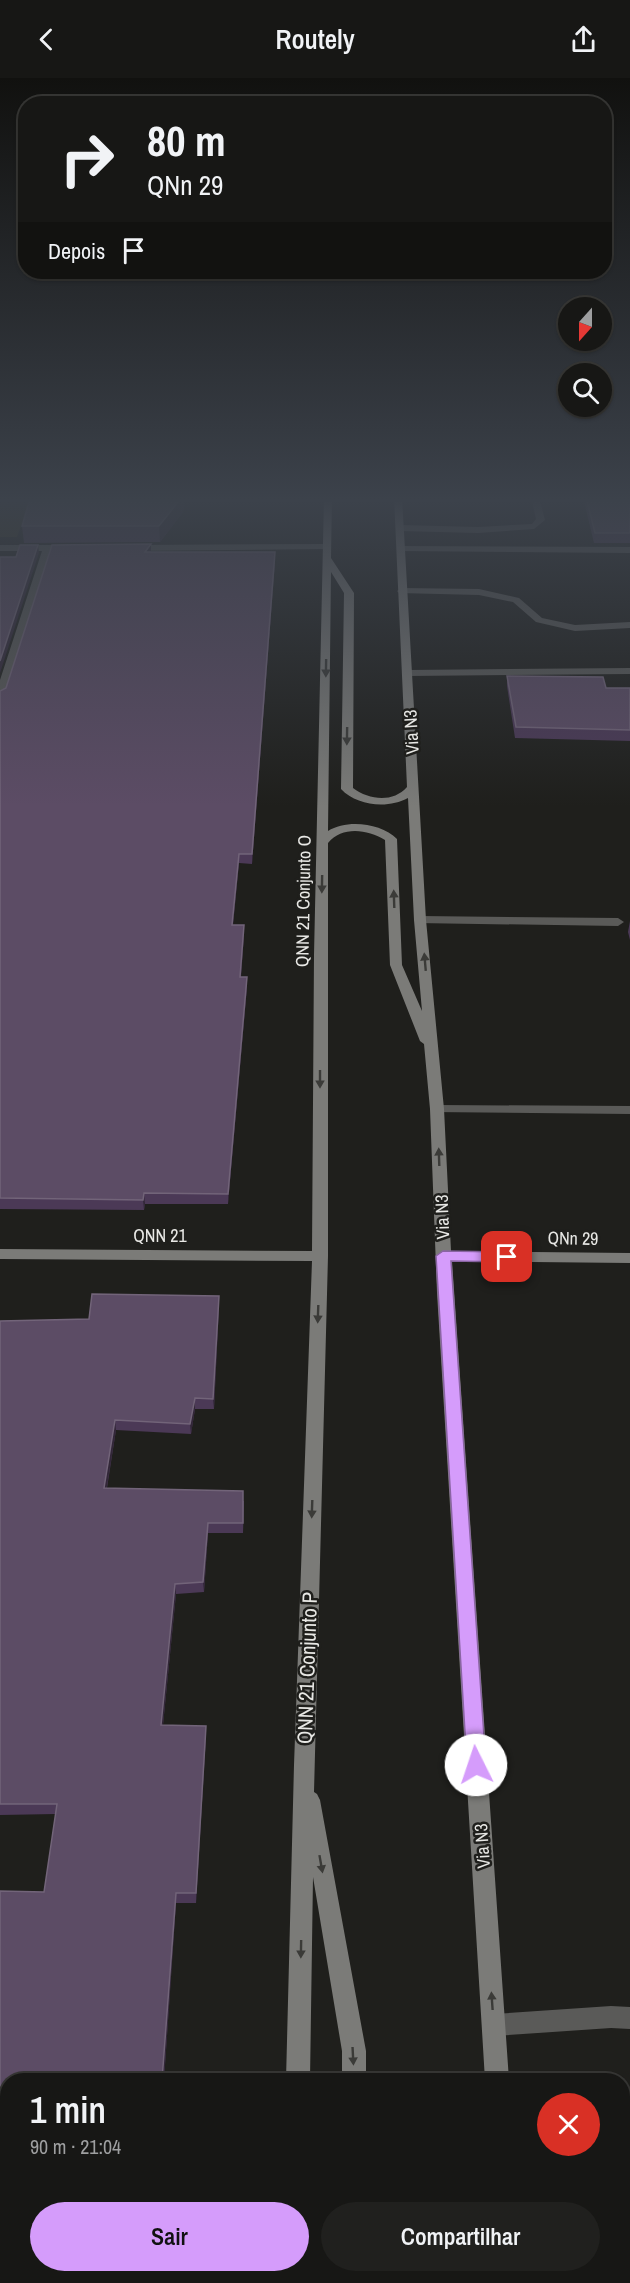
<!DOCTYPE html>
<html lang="pt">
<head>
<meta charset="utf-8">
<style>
  body { margin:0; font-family:"Archivo Narrow",sans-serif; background:#20201e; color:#f1f3f6; height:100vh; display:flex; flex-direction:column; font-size:22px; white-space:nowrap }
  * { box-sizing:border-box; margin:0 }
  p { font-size:20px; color:#9e9fa0 }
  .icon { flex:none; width:33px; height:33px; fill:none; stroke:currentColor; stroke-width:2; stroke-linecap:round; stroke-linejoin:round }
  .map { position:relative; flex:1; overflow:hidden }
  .sheet { position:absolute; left:0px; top:1995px; width:630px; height:210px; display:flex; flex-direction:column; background:#171715; border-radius:24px 24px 0 0; box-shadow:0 2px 4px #0004,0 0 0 2px #363634 }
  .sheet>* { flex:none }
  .banner { position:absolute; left:18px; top:18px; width:594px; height:183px; border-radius:24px; box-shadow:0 2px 4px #0004,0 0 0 2px #363634; background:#171715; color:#f1f3f6; overflow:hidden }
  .needle { width:39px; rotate:201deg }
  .fabs { position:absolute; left:558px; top:219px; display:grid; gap:12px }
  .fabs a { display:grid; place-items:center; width:54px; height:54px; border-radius:50%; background:#171715; box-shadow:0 2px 4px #0004,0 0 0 2px #363634; font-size:30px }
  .pin { position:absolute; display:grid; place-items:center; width:51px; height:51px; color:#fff; margin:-26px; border-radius:12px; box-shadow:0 3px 9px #0006 }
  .me { position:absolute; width:66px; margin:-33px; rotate:356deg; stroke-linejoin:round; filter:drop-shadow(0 0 4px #0008) }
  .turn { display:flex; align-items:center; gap:21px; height:126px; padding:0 30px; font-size:27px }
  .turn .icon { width:78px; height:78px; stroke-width:2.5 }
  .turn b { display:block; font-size:42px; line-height:51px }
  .then { display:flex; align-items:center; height:57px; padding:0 30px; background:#0003; gap:12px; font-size:22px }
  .round { display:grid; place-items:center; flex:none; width:63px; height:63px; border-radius:32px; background:#20201e }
  .overview { display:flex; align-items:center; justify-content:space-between; height:102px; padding:0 30px }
  h1 { font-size:36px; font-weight:600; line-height:45px }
  .button { display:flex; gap:12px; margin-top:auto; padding:12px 30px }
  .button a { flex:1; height:69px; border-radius:36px; background:#d59cfb; color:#111; font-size:24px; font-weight:600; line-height:69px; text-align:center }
  .button a+a { background:#20201e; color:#f1f3f6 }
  header { display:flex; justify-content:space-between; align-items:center; height:78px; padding:0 30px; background:#171715; font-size:27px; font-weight:600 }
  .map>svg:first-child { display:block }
  .green { fill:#37361f }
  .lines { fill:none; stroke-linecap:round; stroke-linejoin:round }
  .lane { fill:#5a5a58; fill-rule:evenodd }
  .street { fill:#5a5a58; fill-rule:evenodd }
  .secondary { fill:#7b7b78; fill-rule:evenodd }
  .wall { fill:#4b3956 }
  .shaded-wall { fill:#322738 }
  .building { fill:#5c4c65; stroke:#726479; stroke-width:1.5 }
  .oneway { fill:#3b3b38 }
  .route { fill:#d59cfb; stroke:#8a65a3; stroke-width:1.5 }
  .labels { text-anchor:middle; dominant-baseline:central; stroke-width:5; stroke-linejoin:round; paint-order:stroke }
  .street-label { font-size:18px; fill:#e8e8e5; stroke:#1f1f1c }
  .near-street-label { font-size:21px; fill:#e8e8e5; stroke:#1f1f1c }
</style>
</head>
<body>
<header><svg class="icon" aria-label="back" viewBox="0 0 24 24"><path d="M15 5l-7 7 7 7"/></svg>Routely<svg class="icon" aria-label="share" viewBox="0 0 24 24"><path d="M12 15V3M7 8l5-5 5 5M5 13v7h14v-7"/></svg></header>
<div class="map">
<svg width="630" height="2205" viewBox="0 0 630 2205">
  <rect width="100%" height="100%" fill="#1f1f1c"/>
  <path class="green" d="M 0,419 L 114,419 L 113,423 L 30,423 L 17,459 L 0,459 Z"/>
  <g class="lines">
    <path class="lane" d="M 531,419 L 539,419 L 545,442 L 534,451 L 478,455 L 400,453 L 396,450 L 400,447 L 478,449 L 532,446 L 536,441 Z
      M 398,468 L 630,469 L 630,475 L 401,473 L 398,472 Z
      M 402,510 L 479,511 L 519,520 L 542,540 L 575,547 L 630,544 L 630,550 L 575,553 L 536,544 L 513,524 L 479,517 L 399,515 L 397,513 Z
      M 630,590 L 630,596 L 408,598 L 403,595 L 408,592 Z
      M 420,838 L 618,840 L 624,844 L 618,848 L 416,845 L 414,842 L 416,839 Z
      M 437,1027 L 630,1028 L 630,1036 L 432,1034 L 430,1031 L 432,1028 Z
      M 611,1928 L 630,1929 L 630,1951 L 611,1950 L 494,1958 L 486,1955 L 482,1947 L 486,1939 L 494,1936 Z"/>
    <path class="street" d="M 327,466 L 330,467 L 330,471 L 132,473 L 128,470 L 132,467 Z
      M 0,467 L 72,467 L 76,470 L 72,473 L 51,473 L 5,618 L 0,621 L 0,602 L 42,473 L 0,473 Z"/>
    <path class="secondary" d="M 324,419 L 332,419 L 331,480 L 354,515 L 353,710 C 369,722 393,725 407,709 L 394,419 L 402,419 L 426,842 L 444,1031 L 451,1173 L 630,1175 L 630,1185 L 452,1183 L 509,2002 L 485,2002 L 437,1215 L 430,1031 L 424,966 L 420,963 L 390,887 L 385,762 C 367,751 342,748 328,765 L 328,1178 L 314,1714 L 317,1716 L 320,1722 L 366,1973 L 366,2002 L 342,2002 L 342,1973 L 313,1799 L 310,2002 L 286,2002 L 294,1687 L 312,1183 L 0,1181 L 0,1171 L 312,1173 L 314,877 ZM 331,494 L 344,515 L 341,711 C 357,728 388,731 408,720 L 414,842 L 422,933 L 402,887 L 397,761 C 381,745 347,741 328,753 Z
      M 282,2198 L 308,2198 L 308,2205 L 282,2205 Z
      M 342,2198 L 368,2198 L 368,2205 L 342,2205 Z
      M 496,2198 L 522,2198 L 522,2205 L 496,2205 Z"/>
  </g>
  <path class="wall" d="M 35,419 L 186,419 L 183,434 L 160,464 L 24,465 L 22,448 Z
    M 583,419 L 630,419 L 630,465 L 594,465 Z
    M 151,474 L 275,483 L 252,786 L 239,785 L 233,847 L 244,857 L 241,899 L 247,909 L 228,1126 L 145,1126 L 144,1132 L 0,1131 L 0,613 L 6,610 Z
    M 507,598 L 606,610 L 630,610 L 630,663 L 515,660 L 507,608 Z
    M 630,843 L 630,862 L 628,854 Z
    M 219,1228 L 214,1331 L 195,1331 L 191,1356 L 116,1352 L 107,1410 L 244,1423 L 243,1455 L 208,1455 L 204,1514 L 176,1516 L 163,1647 L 206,1658 L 196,1825 L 176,1825 L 164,2002 L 8,2002 L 44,1814 L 56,1736 L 0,1737 L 0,1243 L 89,1241 Z"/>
  <path class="shaded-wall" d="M 182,419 L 186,419 L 183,434 L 160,464 L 159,448 Z
    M 151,466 L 151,475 L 145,474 Z
    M 38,467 L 39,475 L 0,595 L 0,583 Z
    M 275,474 L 275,483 L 252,786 L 252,776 Z
    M 239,776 L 239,785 L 232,857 L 232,847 Z
    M 244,847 L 244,857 L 240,909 L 240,899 Z
    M 247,899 L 247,909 L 228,1126 L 228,1116 Z
    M 144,1115 L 145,1126 L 144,1132 L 143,1122 Z
    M 219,1218 L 219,1228 L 214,1331 L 213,1321 Z
    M 195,1320 L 195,1331 L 191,1356 L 190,1346 Z
    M 115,1342 L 116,1352 L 105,1420 L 104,1410 Z
    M 208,1445 L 208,1455 L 204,1514 L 203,1504 Z
    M 175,1506 L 176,1516 L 162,1657 L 161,1647 Z
    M 206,1648 L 206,1658 L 196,1825 L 196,1815 Z
    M 176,1815 L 176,1825 L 164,2002 L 162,2002 Z
    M 112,2198 L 114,2198 L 114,2205 L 111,2205 Z"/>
  <path class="building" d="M 35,419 L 182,419 L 159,448 L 22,448 L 29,424 L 34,423 Z
    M 586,419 L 630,419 L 630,455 L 595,455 Z
    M 151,466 L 145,474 L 275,474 L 252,776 L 239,776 L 232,847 L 244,847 L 240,899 L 247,899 L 228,1116 L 144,1115 L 143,1122 L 0,1120 L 0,613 L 6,610 L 52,467 Z
    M 20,467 L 38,467 L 0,583 L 0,479 L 16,479 Z
    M 507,598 L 603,599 L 606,610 L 630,610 L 630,652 L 516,649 Z
    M 92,1216 L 219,1218 L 213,1321 L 195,1320 L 190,1346 L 115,1342 L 104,1410 L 243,1413 L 243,1445 L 208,1445 L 203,1504 L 175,1506 L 161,1647 L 206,1648 L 196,1815 L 176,1815 L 162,2002 L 8,2002 L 8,2198 L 112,2198 L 111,2204 L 141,2205 L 0,2205 L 0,1813 L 44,1814 L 57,1726 L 0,1726 L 0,1243 L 89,1241 Z"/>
  <defs><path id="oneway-solid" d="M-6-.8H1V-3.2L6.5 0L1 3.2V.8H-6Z" transform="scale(1.5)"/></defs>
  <g class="oneway">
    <use href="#oneway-solid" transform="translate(326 590) rotate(91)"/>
    <use href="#oneway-solid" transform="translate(347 658) rotate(91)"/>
    <use href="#oneway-solid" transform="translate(322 806) rotate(91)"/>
    <use href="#oneway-solid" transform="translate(394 821) rotate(-92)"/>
    <use href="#oneway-solid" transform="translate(425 884) rotate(-95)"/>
    <use href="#oneway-solid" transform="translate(320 1001) rotate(90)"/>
    <use href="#oneway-solid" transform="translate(439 1079) rotate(-92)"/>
    <use href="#oneway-solid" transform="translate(318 1236) rotate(92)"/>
    <use href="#oneway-solid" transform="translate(312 1431) rotate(92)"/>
    <use href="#oneway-solid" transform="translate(321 1786) rotate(80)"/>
    <use href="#oneway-solid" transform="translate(301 1871) rotate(91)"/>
    <use href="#oneway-solid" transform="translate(492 1923) rotate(-94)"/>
    <use href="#oneway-solid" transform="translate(353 1978) rotate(87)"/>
  </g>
  <linearGradient id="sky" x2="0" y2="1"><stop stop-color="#11110f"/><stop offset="0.58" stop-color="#3c424b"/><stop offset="1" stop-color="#3c424b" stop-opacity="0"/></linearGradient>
  <rect width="630" height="728" fill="url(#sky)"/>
  <path class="route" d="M 443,1173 L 507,1174 L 514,1179 L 507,1184 L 451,1183 L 486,1687 L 483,1693 L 476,1695 L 470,1693 L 467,1687 L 436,1178 Z"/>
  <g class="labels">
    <g class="street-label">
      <text transform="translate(411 654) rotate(-93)">Via N3</text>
      <text transform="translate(303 823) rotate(-89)">QNN 21 Conjunto O</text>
      <text transform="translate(442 1139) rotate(-92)">Via N3</text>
      <text x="160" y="1157">QNN 21</text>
      <text transform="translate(573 1160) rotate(1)">QNn 29</text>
      <text transform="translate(482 1768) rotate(-94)">Via N3</text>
    </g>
    <g class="near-street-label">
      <text transform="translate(307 1590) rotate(-88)">QNN 21 Conjunto P</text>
    </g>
  </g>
</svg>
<div class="fabs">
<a><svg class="needle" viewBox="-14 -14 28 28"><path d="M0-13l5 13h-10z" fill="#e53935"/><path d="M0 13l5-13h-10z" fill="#9e9fa0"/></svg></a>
<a><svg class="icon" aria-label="search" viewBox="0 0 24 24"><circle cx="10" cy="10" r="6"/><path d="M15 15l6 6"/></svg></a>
</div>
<div class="pin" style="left:507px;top:1179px;background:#d93025"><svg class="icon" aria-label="arrive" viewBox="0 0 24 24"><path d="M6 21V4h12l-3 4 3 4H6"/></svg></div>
<svg class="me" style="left:476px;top:1687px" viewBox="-20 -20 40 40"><circle r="19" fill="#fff"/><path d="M0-13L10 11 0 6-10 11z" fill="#d59cfb"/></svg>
<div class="banner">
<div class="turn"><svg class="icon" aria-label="right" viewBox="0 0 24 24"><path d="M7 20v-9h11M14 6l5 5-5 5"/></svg><div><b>80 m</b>QNn 29</div></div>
<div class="then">Depois<svg class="icon" aria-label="arrive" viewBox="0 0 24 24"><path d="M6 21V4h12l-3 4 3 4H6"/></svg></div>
</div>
<section class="sheet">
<div class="overview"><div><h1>1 min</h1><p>90 m · 21:04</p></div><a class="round" style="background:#d93025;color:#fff"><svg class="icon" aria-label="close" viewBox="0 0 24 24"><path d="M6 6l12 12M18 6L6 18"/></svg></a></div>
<div class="button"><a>Sair</a><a>Compartilhar</a></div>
</section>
</div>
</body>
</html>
